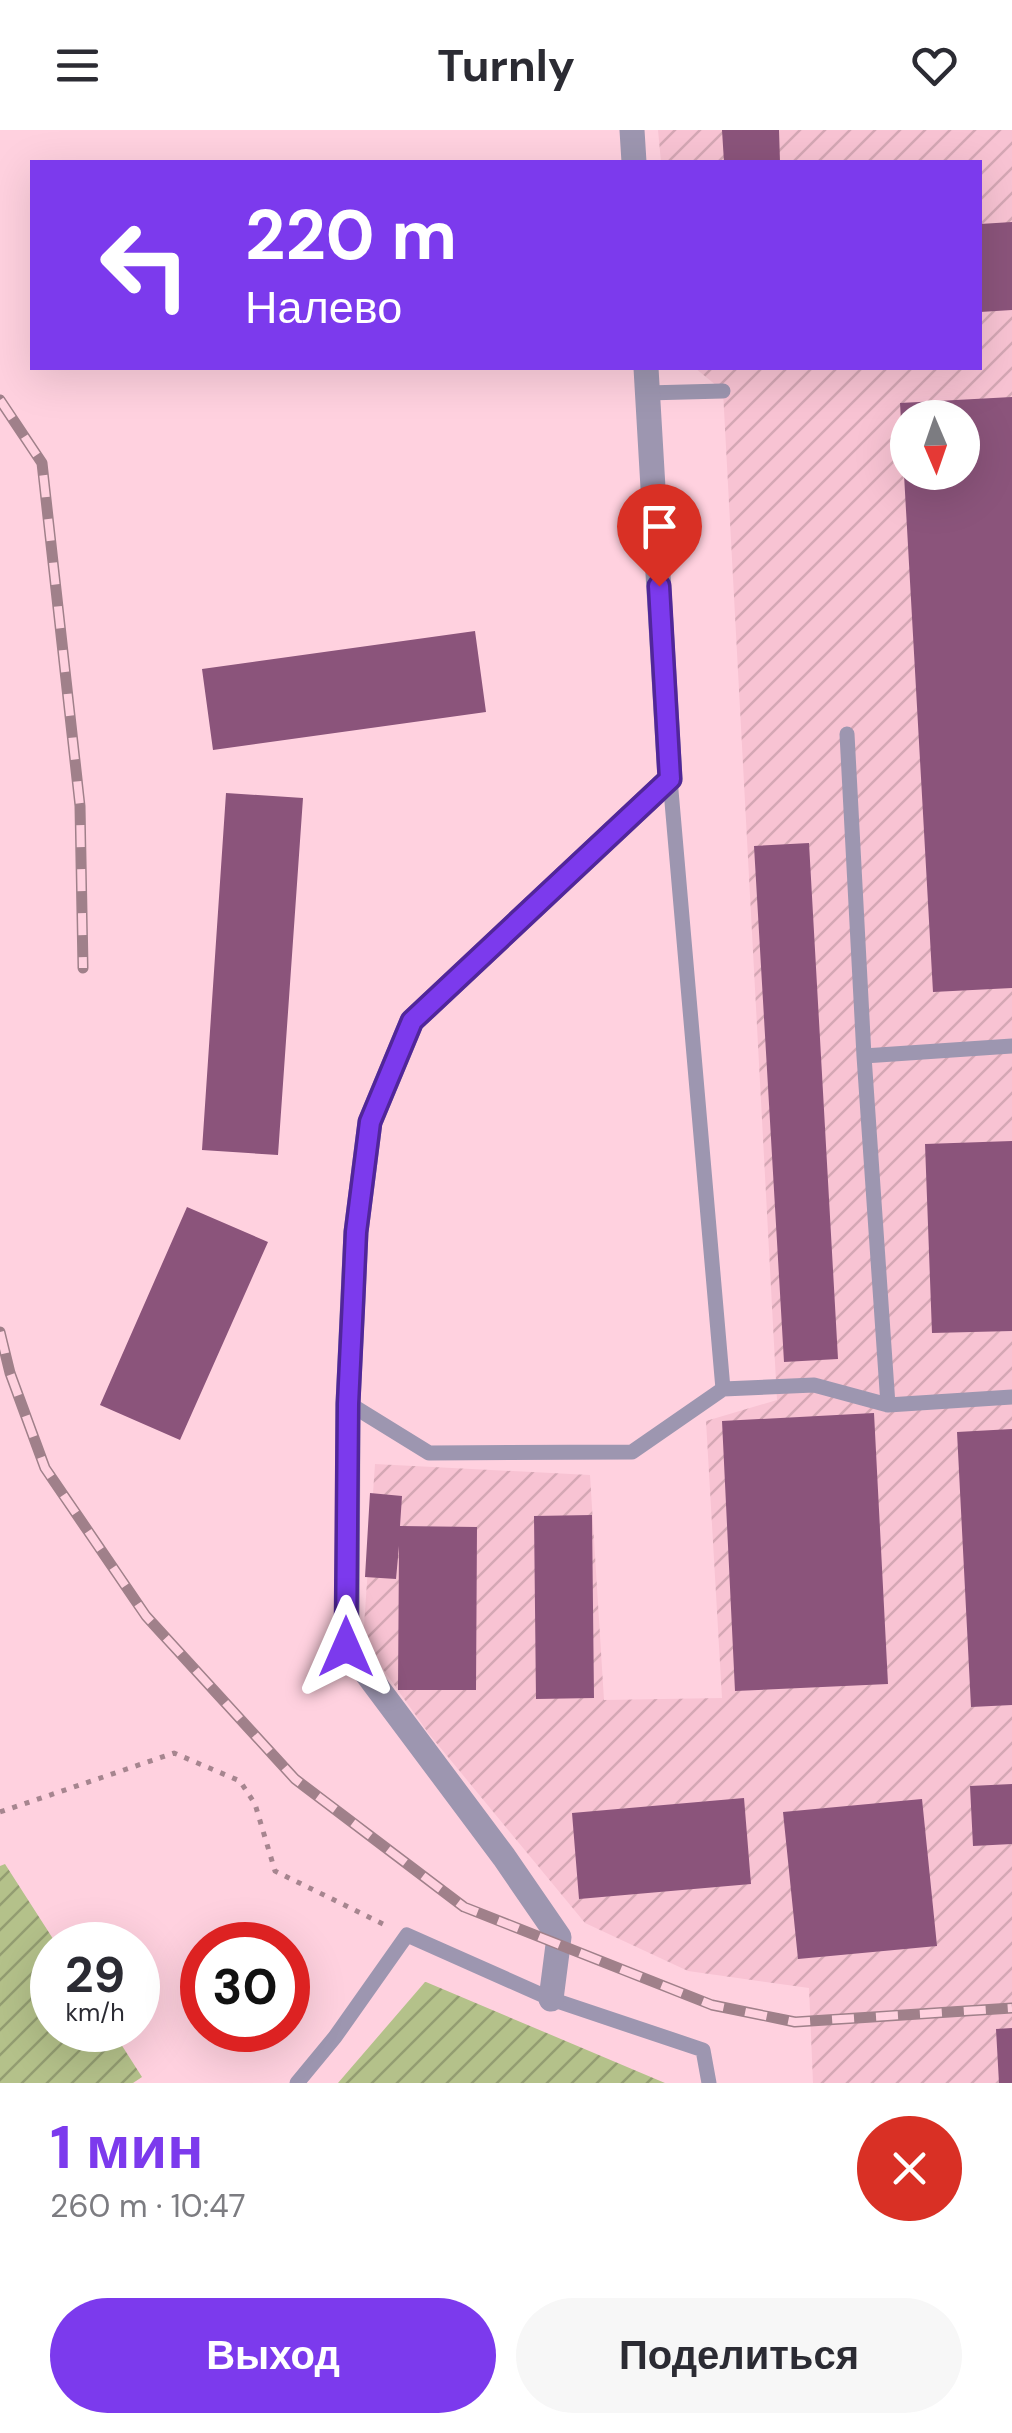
<!DOCTYPE html>
<html lang="ru">
<head>
<meta charset="utf-8">
<style>
  body { margin:0; font-family:"DM Sans",sans-serif; background:#f7f7f7; color:#2b2b33; height:100vh; display:flex; flex-direction:column; font-size:38px; white-space:nowrap }
  * { box-sizing:border-box; margin:0 }
  p { font-size:32px; color:#7c7c81 }
  .icon { flex:none; width:55px; height:55px; fill:none; stroke:currentColor; stroke-width:2; stroke-linecap:round; stroke-linejoin:round }
  .map { position:relative; height:1953px; overflow:hidden }
  .details { display:flex; flex-direction:column; background:#fff; flex:1 }
  .details>* { flex:none }
  .hud { position:absolute; left:30px; top:30px; width:952px; height:210px; border-radius:0px; box-shadow:0 10px 40px #0002; background:#7c3aed; color:#fff; overflow:hidden }
  .needle { width:65px; rotate:178deg }
  .controls { position:absolute; left:890px; top:270px; display:grid; gap:20px }
  .controls a { display:grid; place-items:center; width:90px; height:90px; border-radius:50%; background:#fff; box-shadow:0 10px 40px #0002; font-size:50px }
  .speed { position:absolute; left:30px; top:1792px; display:flex; gap:20px; font-size:50px; font-weight:700; text-align:center }
  .speed>* { display:grid; place-content:center; width:130px; height:130px; border-radius:50%; background:#fff; box-shadow:0 10px 40px #0002; line-height:1 }
  .speed small { font-size:25px; font-weight:400 }
  .speed .limit { border:15px solid #d22; background:#fff; color:#111 }
  .pin { position:absolute; display:grid; place-items:center; width:85px; height:85px; color:#fff; margin:-102px -42px; border-radius:50% 50% 50% 0; rotate:-45deg; box-shadow:0 0 10px #0007 }
  .pin .icon { rotate:45deg }
  .me { position:absolute; width:110px; margin:-55px; rotate:0deg; stroke-linejoin:round; filter:drop-shadow(0 0 8px #0008) }
  .turn { display:flex; align-items:center; gap:35px; height:210px; padding:0 50px; font-size:45px }
  .turn .icon { width:130px; height:130px; stroke-width:2.5 }
  .turn b { display:block; font-size:70px; line-height:85px }
  .round { display:grid; place-items:center; flex:none; width:105px; height:105px; border-radius:52px; background:#f7f7f7 }
  .headline { display:flex; align-items:center; justify-content:space-between; height:170px; padding:0 50px }
  h1 { font-size:60px; font-weight:700; line-height:75px; color:#7c3aed }
  .button { display:flex; gap:20px; margin-top:auto; padding:20px 50px }
  .button a { flex:1; height:115px; border-radius:60px; background:#7c3aed; color:#fff; font-size:40px; font-weight:700; line-height:115px; text-align:center }
  .button a+a { background:#f7f7f7; color:#2b2b33 }
  header { display:flex; justify-content:space-between; align-items:center; height:130px; padding:0 50px; background:#fff; font-size:45px; font-weight:700 }
  .map>svg:first-child { display:block }
  .industrial { fill:url(#industrial-furrows); fill-rule:evenodd }
  .garden { fill:url(#garden-furrows) }
  .building { fill:#8b547b; fill-rule:evenodd }
  .lines { fill:none; stroke-linecap:round; stroke-linejoin:round }
  .path { stroke:#a6858f; stroke-width:5; stroke-dasharray:5 8; stroke-linecap:butt }
  .service { stroke:#9d96b0; stroke-width:15 }
  .minor { stroke:#9d96b0; stroke-width:25 }
  .rail-casing { stroke:#a0808a; stroke-width:11 }
  .rail { stroke:#ffd1df; stroke-width:8; stroke-dasharray:22; stroke-linecap:butt }
  .route-casing { stroke:#51269a; stroke-width:25 }
  .route { stroke:#7c3aed; stroke-width:18 }
</style>
</head>
<body>
<header><svg class="icon" aria-label="menu" viewBox="0 0 24 24"><path d="M4 6h16M4 12h16M4 18h16"/></svg>Turnly<svg class="icon" aria-label="heart" viewBox="0 0 24 24"><path d="M12 20l-8-8c-3-5 5-10 8-4 3-6 11-1 8 4z"/></svg></header>
<div class="map">
<svg width="1012" height="1953" viewBox="0 0 1012 1953">
  <defs>
    <pattern id="industrial-furrows" width="10" height="10" patternUnits="userSpaceOnUse" patternTransform="scale(2.5)"><rect width="10" height="10" fill="#f8c3d3"/><path d="M-1 1l2-2M0 10L10 0M9 11l2-2" fill="none" stroke="#d5a7b5"/></pattern>
    <pattern id="garden-furrows" width="10" height="10" patternUnits="userSpaceOnUse" patternTransform="scale(2.5)"><rect width="10" height="10" fill="#b4c18a"/><path d="M-1 1l2-2M0 10L10 0M9 11l2-2" fill="none" stroke="#939d71"/></pattern>
  </defs>
  <rect width="100%" height="100%" fill="#ffd1df"/>
  <path class="industrial" d="M 658,0 L 1012,0 L 1012,1953 L 813,1953 L 809,1858 L 688,1841 L 585,1793 L 429,1604 L 363,1511 L 375,1334 L 590,1345 L 604,1570 L 722,1568 L 706,1291 L 777,1270 L 723,261 L 695,238 L 980,238 L 980,32 L 661,32 ZM 908,288 L 962,288 L 962,342 L 908,342 Z"/>
  <path class="garden" d="M 5,1734 L 57,1815 L 52,1815 L 52,1900 L 112,1900 L 142,1947 L 133,1953 L 0,1953 L 0,1736 Z
    M 425,1852 L 426,1852 L 665,1953 L 338,1953 Z"/>
  <path class="building" d="M 722,0 L 779,0 L 780,32 L 724,32 Z
    M 1012,92 L 1012,180 L 980,182 L 980,94 Z
    M 1012,267 L 1012,858 L 933,862 L 900,273 ZM 908,288 L 962,288 L 962,342 L 908,342 Z
    M 475,501 L 486,582 L 213,620 L 202,539 Z
    M 226,663 L 303,668 L 278,1025 L 202,1020 Z
    M 809,713 L 838,1229 L 784,1232 L 754,716 Z
    M 1012,1011 L 1012,1201 L 932,1203 L 925,1014 Z
    M 187,1077 L 268,1112 L 180,1310 L 100,1275 Z
    M 874,1283 L 888,1554 L 735,1561 L 722,1291 Z
    M 1012,1299 L 1012,1575 L 971,1577 L 957,1302 Z
    M 370,1363 L 402,1366 L 400,1396 L 477,1397 L 476,1560 L 398,1560 L 399,1416 L 396,1449 L 365,1447 Z
    M 592,1385 L 594,1568 L 536,1569 L 534,1386 Z
    M 1012,1654 L 1012,1714 L 973,1716 L 970,1656 Z
    M 744,1668 L 751,1754 L 579,1769 L 572,1683 Z
    M 922,1669 L 937,1816 L 798,1829 L 783,1682 Z
    M 1012,1898 L 1012,1953 L 999,1953 L 996,1899 Z"/>
  <g class="lines">
    <path class="path" d="M 0,1682 L 174,1623 L 240,1651 L 255,1674 L 275,1741 L 387,1796"/>
    <path class="service" d="M 647,263 L 723,261
      M 847,604 L 864,926
      M 723,1259 L 814,1255 L 888,1275 L 1012,1267
      M 348,1273 L 429,1323 L 632,1322 L 723,1259 L 670,649
      M 888,1275 L 864,926 L 1012,916
      M 297,1953 L 335,1907 L 407,1805 L 551,1869 L 703,1920 L 709,1953"/>
    <path class="minor" d="M 632,0 L 634,32
      M 551,1869 L 559,1807 L 504,1727 L 347,1517 L 348,1273 L 356,1102 L 370,992 L 412,891 L 670,649 L 646,238"/>
    <defs>
      <path id="rail" d="M 0,270 L 42,333 L 80,676 L 83,838
        M 0,1202 L 10,1243 L 45,1338 L 146,1486 L 295,1649 L 464,1777 L 712,1875 L 795,1892 L 1012,1878"/>
    </defs>
    <use href="#rail" class="rail-casing"/>
    <use href="#rail" class="rail"/>
  </g>
  <g class="lines">
    <defs>
      <path id="route" d="M 346,1517 L 348,1274 L 353,1170 L 356,1102 L 370,992 L 412,891 L 670,649 L 659,456"/>
    </defs>
    <use href="#route" class="route-casing"/>
    <use href="#route" class="route"/>
  </g>
</svg>
<div class="controls">
<a><svg class="needle" viewBox="-14 -14 28 28"><path d="M0-13l5 13h-10z" fill="#e53935"/><path d="M0 13l5-13h-10z" fill="#7c7c81"/></svg></a>
</div>
<div class="speed"><div>29<small>km/h</small></div><div class="limit">30</div></div>
<div class="pin" style="left:659px;top:456px;background:#d93025"><svg class="icon" aria-label="arrive" viewBox="0 0 24 24"><path d="M6 21V4h12l-3 4 3 4H6"/></svg></div>
<svg class="me" style="left:346px;top:1517px" viewBox="-20 -20 40 40"><path d="M0-17L14 15 0 8-14 15z" fill="#7c3aed" stroke="#fff" stroke-width="4"/></svg>
<div class="hud">
<div class="turn"><svg class="icon" aria-label="left" viewBox="0 0 24 24"><path d="M17 20v-9H6M10 6l-5 5 5 5"/></svg><div><b>220 m</b>Налево</div></div>
</div>
</div>
<section class="details">
<div class="headline"><div><h1>1 мин</h1><p>260 m · 10:47</p></div><a class="round" style="background:#d93025;color:#fff"><svg class="icon" aria-label="close" viewBox="0 0 24 24"><path d="M6 6l12 12M18 6L6 18"/></svg></a></div>
<div class="button"><a>Выход</a><a>Поделиться</a></div>
</section>
</body>
</html>
